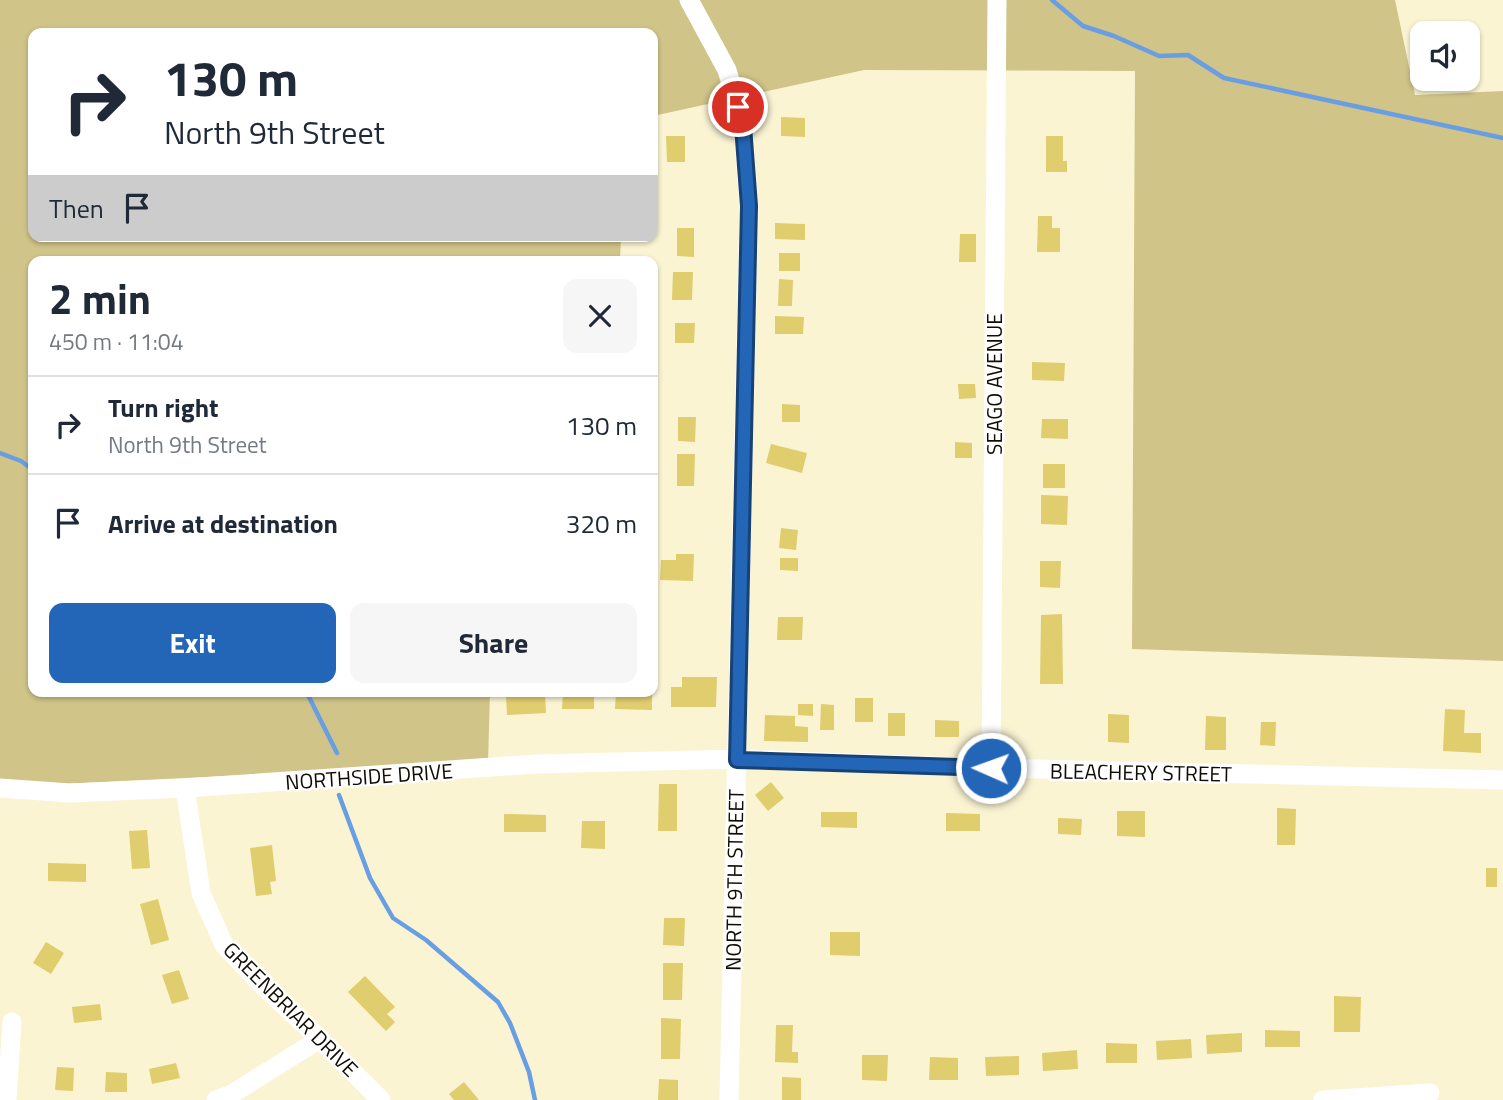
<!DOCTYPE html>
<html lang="en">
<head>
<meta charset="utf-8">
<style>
  body { margin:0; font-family:"Titillium Web",sans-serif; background:#f6f6f7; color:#1f2937; height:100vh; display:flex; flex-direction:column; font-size:26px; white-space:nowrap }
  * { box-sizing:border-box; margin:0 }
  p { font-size:23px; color:#747a83 }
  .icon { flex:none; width:38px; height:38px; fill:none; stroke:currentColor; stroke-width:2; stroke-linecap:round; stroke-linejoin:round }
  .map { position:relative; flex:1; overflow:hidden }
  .panel { position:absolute; left:28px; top:256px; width:630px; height:441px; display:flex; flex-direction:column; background:#fff; border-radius:14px; box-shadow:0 2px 5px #0004 }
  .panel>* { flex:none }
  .top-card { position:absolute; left:28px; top:28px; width:630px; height:214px; border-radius:14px; box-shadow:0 2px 5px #0004; background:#fff; color:#1f2937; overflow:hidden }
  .tools { position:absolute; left:1410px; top:21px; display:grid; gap:14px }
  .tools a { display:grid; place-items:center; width:70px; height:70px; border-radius:14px; background:#fff; box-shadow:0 2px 5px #0004; font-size:35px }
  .pin { position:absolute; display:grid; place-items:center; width:60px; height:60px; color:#fff; margin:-30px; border:4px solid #fff; border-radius:50%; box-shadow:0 2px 7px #0007 }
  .me { position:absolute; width:77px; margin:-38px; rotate:272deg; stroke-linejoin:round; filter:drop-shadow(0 0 5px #0008) }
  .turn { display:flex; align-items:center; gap:24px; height:147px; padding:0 21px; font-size:32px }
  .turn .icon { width:91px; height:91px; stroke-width:2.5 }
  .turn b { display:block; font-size:49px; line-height:60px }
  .then { display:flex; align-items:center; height:66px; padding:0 21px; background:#0003; gap:14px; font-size:26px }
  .round { display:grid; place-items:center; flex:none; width:74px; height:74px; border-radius:14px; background:#f6f6f7 }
  .summary { display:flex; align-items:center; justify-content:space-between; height:119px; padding:0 21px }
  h1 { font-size:42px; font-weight:700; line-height:52px }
  .cta { display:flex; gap:14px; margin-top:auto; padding:14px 21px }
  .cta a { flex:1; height:80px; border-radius:14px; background:#2365b6; color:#fff; font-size:28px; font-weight:700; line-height:80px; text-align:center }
  .cta a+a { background:#f6f6f7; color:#1f2937 }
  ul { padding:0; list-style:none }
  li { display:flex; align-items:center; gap:21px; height:98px; padding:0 21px; border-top:2px solid #e0e1e3 }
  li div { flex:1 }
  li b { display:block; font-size:26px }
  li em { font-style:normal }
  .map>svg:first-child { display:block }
  .green { fill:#d0c489 }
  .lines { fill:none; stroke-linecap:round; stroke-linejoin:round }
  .stream { stroke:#699ee3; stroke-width:4.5 }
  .building { fill:#dfcd6e }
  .minor { stroke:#fff; stroke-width:19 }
  .route-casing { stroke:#174276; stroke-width:18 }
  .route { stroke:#2365b6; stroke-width:12 }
  .labels { text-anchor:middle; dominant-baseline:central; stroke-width:5; stroke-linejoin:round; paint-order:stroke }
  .street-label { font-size:21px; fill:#0f0c03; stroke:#fff }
</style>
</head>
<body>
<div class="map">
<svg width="1503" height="1100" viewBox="0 0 1503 1100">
  <rect width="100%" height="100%" fill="#faf4d3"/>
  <path class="green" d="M 0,0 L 1395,0 L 1415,95 L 1503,91 L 1503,661 L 1132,649 L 1135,71 L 864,70 L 653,116 L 653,33 L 33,33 L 33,236 L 621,236 L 620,261 L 33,261 L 33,691 L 490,691 L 488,763 L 0,787 Z"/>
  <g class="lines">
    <path class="stream" d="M 1052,0 L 1083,26 L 1114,36 L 1159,56 L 1188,55 L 1224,78 L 1503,138
      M 0,453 L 21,461 L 33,470
      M 304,691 L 309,697 L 337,753
      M 339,795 L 370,878 L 393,918 L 426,940 L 498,1002 L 510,1023 L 529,1072 L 535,1100"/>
  </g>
  <path class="building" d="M 781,117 L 805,118 L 805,137 L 781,136 Z
    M 666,136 L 685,136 L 685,162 L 667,162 Z
    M 1046,136 L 1063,136 L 1063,161 L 1067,161 L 1067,172 L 1046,172 Z
    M 1038,216 L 1052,216 L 1052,228 L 1060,228 L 1060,252 L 1037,252 Z
    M 775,223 L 805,224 L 805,240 L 775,239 Z
    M 677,228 L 694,228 L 694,257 L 677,256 Z
    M 960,234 L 976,234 L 976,262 L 959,262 Z
    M 779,253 L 800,253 L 800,271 L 779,271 Z
    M 673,272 L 693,272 L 692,300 L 672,300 Z
    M 779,279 L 793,280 L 792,306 L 778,306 Z
    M 775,316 L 804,317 L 803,334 L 775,334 Z
    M 675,323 L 695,323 L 694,343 L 675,343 Z
    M 1032,362 L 1065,363 L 1064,381 L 1032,380 Z
    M 958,384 L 975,384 L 976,398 L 959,399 Z
    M 782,404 L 800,405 L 800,422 L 782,422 Z
    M 678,417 L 696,417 L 695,442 L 678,441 Z
    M 1042,419 L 1068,419 L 1068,439 L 1041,438 Z
    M 955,442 L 972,443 L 972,458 L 955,458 Z
    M 771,444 L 807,453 L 802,473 L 766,463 Z
    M 677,454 L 695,454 L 694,486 L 677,486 Z
    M 1043,464 L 1065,464 L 1065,488 L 1043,488 Z
    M 1041,495 L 1068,496 L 1067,525 L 1041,524 Z
    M 781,528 L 798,530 L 796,550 L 779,548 Z
    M 676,554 L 694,554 L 693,581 L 660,580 L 661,560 L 676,560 Z
    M 780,558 L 798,558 L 798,571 L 780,570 Z
    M 1040,561 L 1061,561 L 1060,588 L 1040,587 Z
    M 1062,614 L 1063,684 L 1040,684 L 1041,615 Z
    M 778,617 L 803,617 L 802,640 L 777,640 Z
    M 682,677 L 717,677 L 716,707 L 671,707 L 671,687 L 682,687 Z
    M 563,691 L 594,691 L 594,709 L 562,709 Z
    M 616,691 L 652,691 L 652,710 L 615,709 Z
    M 545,693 L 546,713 L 507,715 L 506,695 Z
    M 855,698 L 873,698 L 873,722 L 855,722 Z
    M 798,704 L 813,704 L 813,716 L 798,715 Z
    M 821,704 L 834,705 L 834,730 L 820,730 Z
    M 1445,709 L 1465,710 L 1464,733 L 1481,733 L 1481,753 L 1443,751 Z
    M 888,713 L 905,713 L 905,736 L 888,736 Z
    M 1108,714 L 1129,715 L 1129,743 L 1108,742 Z
    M 765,715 L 795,716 L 795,726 L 808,727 L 808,742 L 764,741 Z
    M 1206,716 L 1226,717 L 1226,750 L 1205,750 Z
    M 935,720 L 959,721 L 959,737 L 935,737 Z
    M 1261,722 L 1276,722 L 1275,746 L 1260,745 Z
    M 771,782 L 784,798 L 768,811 L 755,795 Z
    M 659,784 L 677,784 L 677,831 L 658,831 Z
    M 1277,808 L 1296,809 L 1295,845 L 1277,845 Z
    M 1117,811 L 1145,811 L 1145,837 L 1117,836 Z
    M 821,812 L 857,812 L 857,828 L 821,827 Z
    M 946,813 L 980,814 L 980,831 L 946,831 Z
    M 504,814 L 546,815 L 546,832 L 504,832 Z
    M 1058,818 L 1082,819 L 1081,835 L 1058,834 Z
    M 582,821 L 605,821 L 605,849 L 581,848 Z
    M 147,830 L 150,868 L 132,869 L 129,831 Z
    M 272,845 L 276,881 L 270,882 L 272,894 L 256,896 L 250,848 Z
    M 48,863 L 86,864 L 86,882 L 48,881 Z
    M 1486,868 L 1497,868 L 1497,887 L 1486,887 Z
    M 158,899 L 169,940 L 151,945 L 140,904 Z
    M 664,918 L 685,918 L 684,946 L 663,945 Z
    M 830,932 L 860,932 L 860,956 L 830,955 Z
    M 46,942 L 64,953 L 51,974 L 33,963 Z
    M 663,963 L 683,963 L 682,1000 L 663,1000 Z
    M 179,970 L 189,999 L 172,1004 L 162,975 Z
    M 365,976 L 395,1007 L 387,1014 L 395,1022 L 386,1031 L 348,992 Z
    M 1334,996 L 1361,997 L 1360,1032 L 1334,1032 Z
    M 100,1004 L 102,1020 L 74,1023 L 72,1007 Z
    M 661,1018 L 681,1019 L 680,1059 L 661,1059 Z
    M 776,1025 L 793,1025 L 792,1052 L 798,1052 L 798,1063 L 775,1062 Z
    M 1265,1030 L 1300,1031 L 1300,1047 L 1265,1047 Z
    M 1242,1033 L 1242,1052 L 1207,1054 L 1206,1035 Z
    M 1191,1039 L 1192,1058 L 1157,1060 L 1156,1041 Z
    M 1106,1043 L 1137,1044 L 1137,1063 L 1106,1063 Z
    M 1077,1050 L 1078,1069 L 1043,1071 L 1042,1053 Z
    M 862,1055 L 888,1055 L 887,1081 L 862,1080 Z
    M 1019,1056 L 1019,1075 L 986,1076 L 985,1057 Z
    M 930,1057 L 958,1058 L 958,1080 L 929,1080 Z
    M 176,1063 L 180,1078 L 152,1084 L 149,1069 Z
    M 57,1067 L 74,1068 L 73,1091 L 55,1090 Z
    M 106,1072 L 127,1073 L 127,1092 L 105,1092 Z
    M 782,1077 L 801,1078 L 801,1100 L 782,1100 Z
    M 659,1079 L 678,1080 L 678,1100 L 658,1100 Z
    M 464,1082 L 479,1100 L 454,1100 L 449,1094 Z"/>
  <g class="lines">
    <path class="minor" d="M 689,0 L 727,70 L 743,126 L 749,206 L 729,1100
      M 991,768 L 997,0
      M 0,788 L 70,793 L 185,788 L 537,764 L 738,759 L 991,768 L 1503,780
      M 185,788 L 201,893 L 224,945 L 263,986 L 320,1039 L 381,1100
      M 7,1100 L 12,1022
      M 216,1100 L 230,1095 L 320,1039
      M 1323,1100 L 1430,1093"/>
  </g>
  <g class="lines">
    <defs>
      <path id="route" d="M 738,107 L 743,126 L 749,206 L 737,760 L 991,768"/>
    </defs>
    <use href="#route" class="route-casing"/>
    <use href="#route" class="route"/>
  </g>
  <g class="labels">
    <g class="street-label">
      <text transform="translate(994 384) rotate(-90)">SEAGO AVENUE</text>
      <text transform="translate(1141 772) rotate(1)">BLEACHERY STREET</text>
      <text transform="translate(369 776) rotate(-4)">NORTHSIDE DRIVE</text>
      <text transform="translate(734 880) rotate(-89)">NORTH 9TH STREET</text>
      <text transform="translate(291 1009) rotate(45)">GREENBRIAR DRIVE</text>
    </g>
  </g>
</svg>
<div class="tools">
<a><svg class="icon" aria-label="sound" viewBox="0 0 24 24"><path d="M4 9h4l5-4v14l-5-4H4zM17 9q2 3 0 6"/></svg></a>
</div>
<div class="pin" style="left:738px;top:107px;background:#d93025"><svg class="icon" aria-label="arrive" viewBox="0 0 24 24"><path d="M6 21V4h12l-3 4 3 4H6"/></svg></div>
<svg class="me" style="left:991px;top:768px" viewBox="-20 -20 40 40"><circle r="17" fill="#2365b6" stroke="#fff" stroke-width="3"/><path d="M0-11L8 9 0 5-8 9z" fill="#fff"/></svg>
<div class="top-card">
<div class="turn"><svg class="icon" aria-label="right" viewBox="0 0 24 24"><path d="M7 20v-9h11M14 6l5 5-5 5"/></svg><div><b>130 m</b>North 9th Street</div></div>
<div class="then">Then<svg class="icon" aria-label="arrive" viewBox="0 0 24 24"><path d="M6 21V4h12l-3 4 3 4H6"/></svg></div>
</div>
<section class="panel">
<div class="summary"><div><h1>2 min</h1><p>450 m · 11:04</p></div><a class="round"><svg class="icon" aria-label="close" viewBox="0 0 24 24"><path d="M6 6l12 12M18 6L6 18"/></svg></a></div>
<ul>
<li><svg class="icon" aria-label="right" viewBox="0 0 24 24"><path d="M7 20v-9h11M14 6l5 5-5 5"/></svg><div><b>Turn right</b><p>North 9th Street</p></div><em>130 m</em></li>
<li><svg class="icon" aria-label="arrive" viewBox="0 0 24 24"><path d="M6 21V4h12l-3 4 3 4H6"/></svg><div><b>Arrive at destination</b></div><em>320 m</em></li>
</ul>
<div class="cta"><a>Exit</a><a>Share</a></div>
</section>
</div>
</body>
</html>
